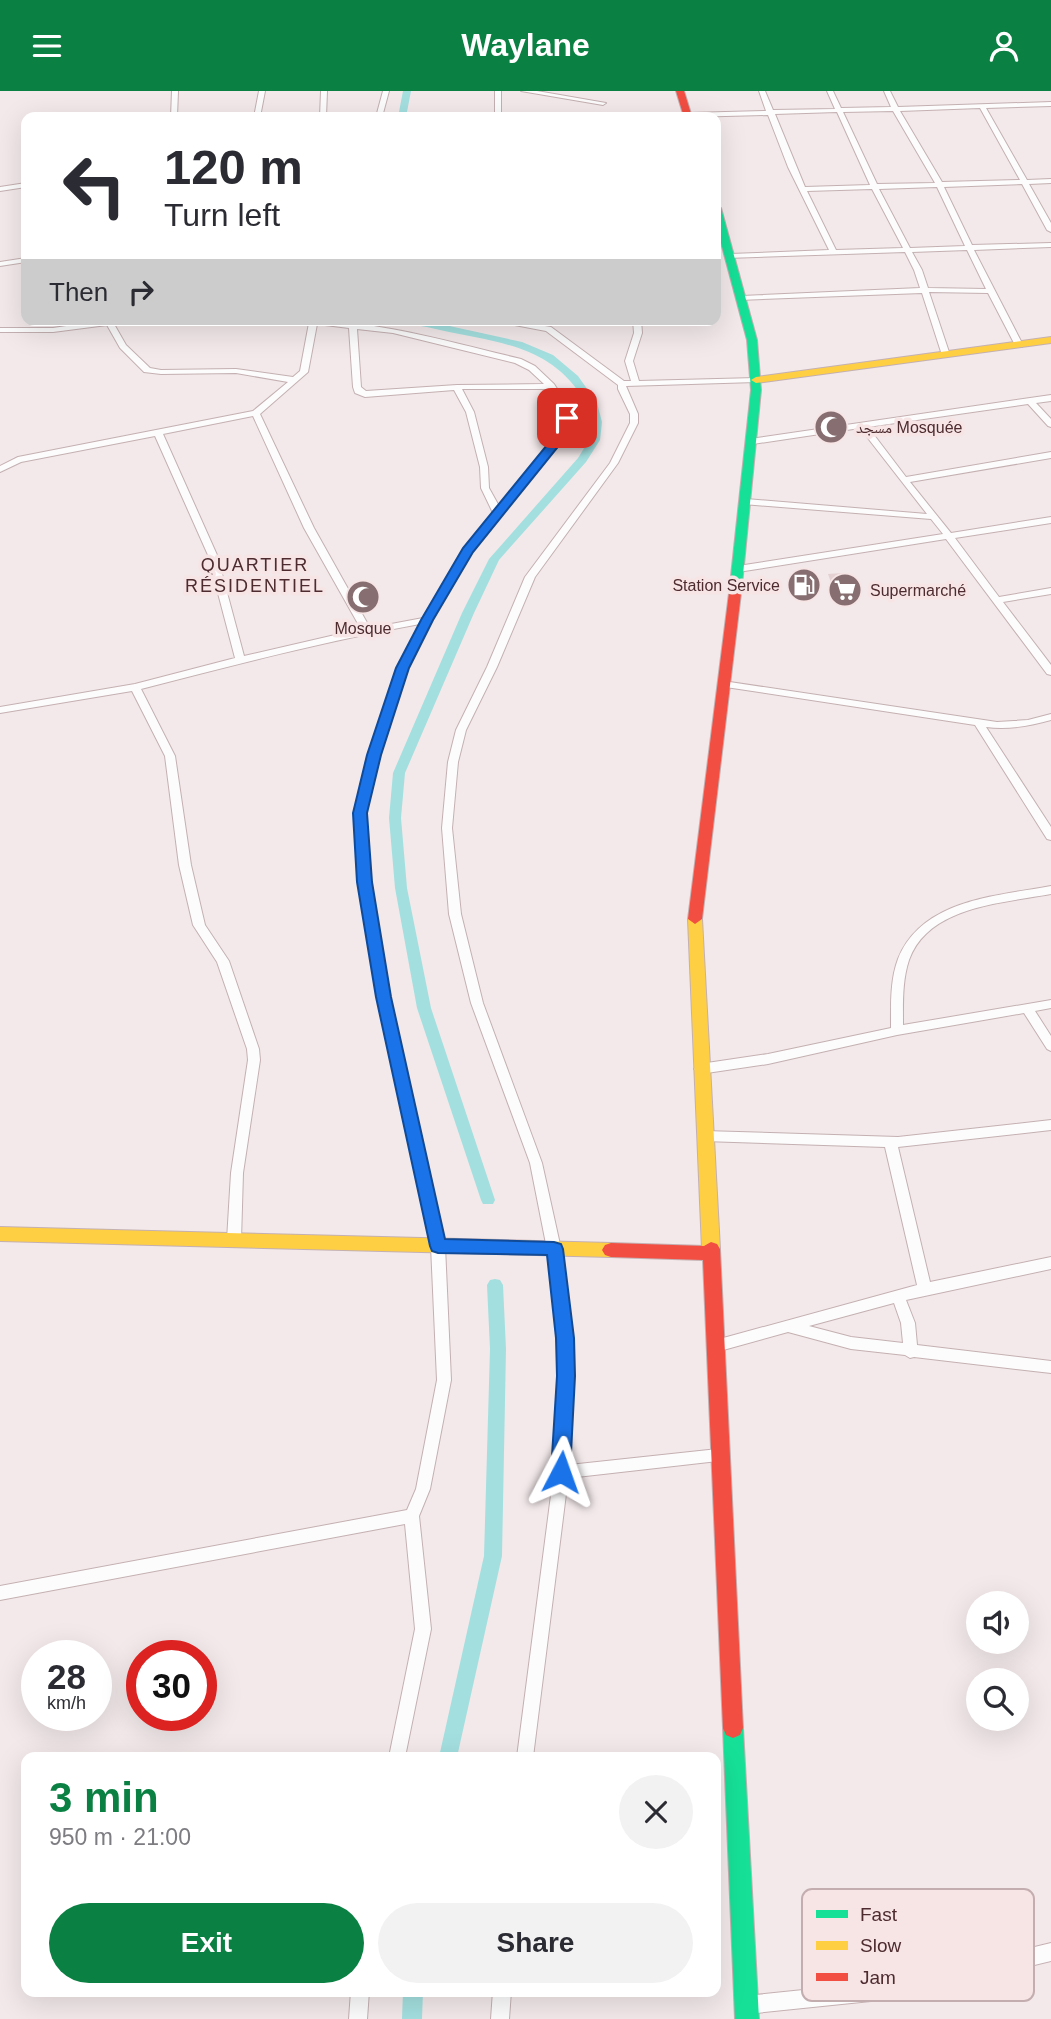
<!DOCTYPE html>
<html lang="en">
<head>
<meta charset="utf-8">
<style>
  body { margin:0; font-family:Helvetica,"Noto Naskh Arabic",sans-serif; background:#f2f2f3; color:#2b2b33; height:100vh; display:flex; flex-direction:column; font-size:26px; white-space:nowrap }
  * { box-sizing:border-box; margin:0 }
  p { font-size:23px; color:#7c7c81 }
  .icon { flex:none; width:38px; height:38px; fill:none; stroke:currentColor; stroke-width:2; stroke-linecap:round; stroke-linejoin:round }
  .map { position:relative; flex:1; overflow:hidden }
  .sheet { position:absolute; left:21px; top:1661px; width:700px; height:245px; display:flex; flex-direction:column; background:#fff; border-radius:14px; box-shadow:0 7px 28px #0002 }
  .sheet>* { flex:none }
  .top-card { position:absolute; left:21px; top:21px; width:700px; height:214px; border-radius:14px; box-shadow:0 7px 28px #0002; background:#fff; color:#2b2b33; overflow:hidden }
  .buttons { position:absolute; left:966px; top:1500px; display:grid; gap:14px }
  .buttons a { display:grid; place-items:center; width:63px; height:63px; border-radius:50%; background:#fff; box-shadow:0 7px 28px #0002; font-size:35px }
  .speed { position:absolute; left:21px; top:1549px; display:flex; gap:14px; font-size:35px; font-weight:700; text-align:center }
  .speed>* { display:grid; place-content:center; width:91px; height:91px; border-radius:50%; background:#fff; box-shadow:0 7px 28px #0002; line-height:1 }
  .speed small { font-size:18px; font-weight:400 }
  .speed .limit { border:10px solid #d22; background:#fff; color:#111 }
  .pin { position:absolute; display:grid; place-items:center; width:60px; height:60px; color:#fff; margin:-30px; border-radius:14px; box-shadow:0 4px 10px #0006 }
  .me { position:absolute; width:77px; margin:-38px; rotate:4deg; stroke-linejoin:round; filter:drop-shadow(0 0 5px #0008) }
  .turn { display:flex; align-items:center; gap:24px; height:147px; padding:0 28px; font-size:32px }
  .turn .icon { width:91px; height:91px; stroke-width:2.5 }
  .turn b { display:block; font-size:49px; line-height:60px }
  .then { display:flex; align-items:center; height:66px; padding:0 28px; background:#0003; gap:14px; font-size:26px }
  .round { display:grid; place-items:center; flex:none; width:74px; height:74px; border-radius:37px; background:#f2f2f3 }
  .head { display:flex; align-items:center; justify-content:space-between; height:119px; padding:0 28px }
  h1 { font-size:42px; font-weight:700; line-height:52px; color:#0b8043 }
  .cta { display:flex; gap:14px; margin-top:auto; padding:14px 28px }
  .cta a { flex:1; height:80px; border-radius:42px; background:#0b8043; color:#fff; font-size:28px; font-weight:700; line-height:80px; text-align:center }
  .cta a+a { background:#f2f2f3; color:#2b2b33 }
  header { display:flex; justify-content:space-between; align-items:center; height:91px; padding:0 28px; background:#0b8043; color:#fff; font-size:32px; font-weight:700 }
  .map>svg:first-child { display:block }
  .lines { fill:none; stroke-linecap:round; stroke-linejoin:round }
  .canal { fill:#a4dfdf; fill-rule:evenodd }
  .building { fill:#e5d0d2 }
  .street-casing { stroke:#c4b0b2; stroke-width:2 }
  .fast-casing { stroke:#c4b0b2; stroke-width:2 }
  .slow-casing { stroke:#c4b0b2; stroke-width:2 }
  .jam-casing { stroke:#c4b0b2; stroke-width:2 }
  .street { fill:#fdfcfc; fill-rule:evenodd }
  .fast { fill:#16e098; fill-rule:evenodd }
  .slow { fill:#ffcf43; fill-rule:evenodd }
  .jam { fill:#f24e42; fill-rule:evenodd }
  .route { fill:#1a73e8; stroke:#114b97; stroke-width:2 }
  .labels { text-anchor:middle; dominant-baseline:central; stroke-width:7; stroke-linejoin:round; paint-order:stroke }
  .far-poi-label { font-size:16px; fill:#4d2b2e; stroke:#f7e5e6; text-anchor:start }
  .far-neighbourhood-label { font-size:18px; letter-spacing:2px; fill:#4d2b2e; stroke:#f7e5e6 }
  .key { fill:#f7e5e6; stroke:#c4adaf; stroke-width:2 }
  .key-label { font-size:19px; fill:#4d2b2e }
</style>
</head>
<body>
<header><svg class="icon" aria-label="menu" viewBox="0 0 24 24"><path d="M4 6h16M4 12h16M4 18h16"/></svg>Waylane<svg class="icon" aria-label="person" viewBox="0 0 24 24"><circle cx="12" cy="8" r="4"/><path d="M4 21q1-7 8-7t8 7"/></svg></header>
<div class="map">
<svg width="1051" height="1928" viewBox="0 0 1051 1928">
  <rect width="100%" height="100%" fill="#f3e9ea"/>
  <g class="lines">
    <path class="canal" d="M 403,0 L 411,0 L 406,26 L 398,26 Z
      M 405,229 L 422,229 L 522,251 L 553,264 L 578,285 L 597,312 L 602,331 L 600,349 L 586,371 L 499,469 L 474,522 L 405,682 L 401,727 L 407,797 L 431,917 L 495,1109 L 493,1113 L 483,1113 L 481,1109 L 417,917 L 395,797 L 389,727 L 393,682 L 462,522 L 489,468 L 578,367 C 593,344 598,328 581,304 C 548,254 495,251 440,239 C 429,236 415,235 405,229 Z
      M 495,1188 L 500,1189 L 503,1194 L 506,1258 L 502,1465 L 457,1666 L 439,1666 L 484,1465 L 490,1258 L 487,1194 L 490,1189 Z
      M 403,1900 L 423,1900 L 422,1928 L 402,1928 Z"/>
  </g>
  <path class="building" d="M 843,482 L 849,495 L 856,513 L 839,514 L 828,483 Z"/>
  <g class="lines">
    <defs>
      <path id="street" d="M 172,0 L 178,0 L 177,26 L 171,26 Z
        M 259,0 L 265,0 L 260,26 L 254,26 Z
        M 321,0 L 327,0 L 326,26 L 320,26 Z
        M 383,0 L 389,0 L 382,26 L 376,26 Z
        M 495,0 L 501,0 L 501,26 L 495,26 Z
        M 521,0 L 537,0 L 606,12 L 603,14 Z
        M 759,0 L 765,0 L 773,19 L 835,18 L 827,0 L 833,0 L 841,17 L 891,16 L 884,0 L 890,0 L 898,16 L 1051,11 L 1051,15 L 986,17 L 1027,89 L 1051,88 L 1051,92 L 1029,93 L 1051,132 L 1051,141 L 1047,139 L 1022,93 L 944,96 L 972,154 L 1051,152 L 1051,156 L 974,159 L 1023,254 L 1022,256 L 1015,254 L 988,202 L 929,201 L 950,264 L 946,266 L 942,264 L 922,202 L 739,209 L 739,205 L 742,205 L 920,197 L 914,179 L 905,161 L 727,167 L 726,165 L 730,163 L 829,159 L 788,76 L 768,24 L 687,26 L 684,24 L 687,22 L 766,20 ZM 980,17 L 1020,89 L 942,91 L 900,20 ZM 893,20 L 935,92 L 877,93 L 843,21 ZM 837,21 L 870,94 L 805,96 L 775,23 ZM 937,96 L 965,155 L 910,157 L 879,98 ZM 872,98 L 903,157 L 836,159 L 807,100 ZM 967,159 L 986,198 L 928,197 L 922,179 L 912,161 Z
        M 26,92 L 26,96 L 0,100 L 0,96 Z
        M 26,167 L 26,171 L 0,175 L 0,171 Z
        M 106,229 L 130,229 L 114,233 L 126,254 L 150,277 L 161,279 L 236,278 L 293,286 L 300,280 L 309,232 L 302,229 C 377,229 449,251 521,268 L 535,275 L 554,293 L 570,318 L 570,333 L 545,371 L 471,461 L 432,529 L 408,577 L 379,664 L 365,722 L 370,791 L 390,906 L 445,1155 L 451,1289 L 430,1398 L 419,1425 L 431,1538 L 405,1666 L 389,1666 L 415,1538 L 405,1433 L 0,1509 L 0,1495 L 407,1419 L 416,1398 L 437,1289 L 431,1155 L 378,906 L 358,791 L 355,722 L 369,664 L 398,577 L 420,533 C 326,550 233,574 141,598 L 175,665 L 191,774 L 205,834 L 229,870 L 259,958 L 260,969 L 243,1082 L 241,1149 L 239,1153 L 234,1154 L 229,1153 L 227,1149 L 231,1082 L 248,969 L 247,958 L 217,871 L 193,834 L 179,774 L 165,665 L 132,600 L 0,622 L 0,616 L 135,593 L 235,567 L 208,464 L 155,345 L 21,371 L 0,381 L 0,375 L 18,366 L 253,320 L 288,291 L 236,282 L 161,283 L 144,281 L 120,257 L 107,234 L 53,241 L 0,241 L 0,237 L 53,237 ZM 317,233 L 349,237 L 353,296 L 355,302 L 365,306 L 454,299 L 466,321 L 480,376 L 481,397 L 493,422 L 462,460 L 423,527 L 370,537 L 314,437 L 260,323 L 308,281 ZM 357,238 L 393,242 L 515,272 L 529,279 L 544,293 L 457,294 L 366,300 L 361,296 ZM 462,298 L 548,298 L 562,318 L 562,333 L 539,367 L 499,415 L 489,397 L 488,376 L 474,321 ZM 253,325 L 304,437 L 361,538 L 244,565 L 217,464 L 163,343 Z
        M 488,229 L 508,229 L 551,236 L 624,290 L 631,290 L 625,270 L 634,242 L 633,229 L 641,229 L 642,242 L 633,270 L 639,290 L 756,287 L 760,289 L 756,291 L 626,295 L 638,323 L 638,332 L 618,372 L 535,486 L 497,576 L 466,639 L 458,671 L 452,737 L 461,823 L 483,912 L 542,1072 L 561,1158 L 572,1247 L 573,1285 L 569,1374 L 718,1358 L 723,1359 L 725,1364 L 723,1369 L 718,1370 L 568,1387 L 533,1666 L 517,1666 L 554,1381 L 559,1285 L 558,1247 L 547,1158 L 530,1072 L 471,912 L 449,823 L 442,737 L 448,671 L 456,639 L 487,576 L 525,486 L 610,372 L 630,332 L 630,323 L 618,298 L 618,294 L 546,240 Z
        M 1051,304 L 1051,310 L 1036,312 L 1051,328 L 1051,336 L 1048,335 L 1028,313 L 868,336 L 906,386 L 1051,361 L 1051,367 L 910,391 L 951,442 L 1051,426 L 1051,432 L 955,447 L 999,506 L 1051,497 L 1051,503 L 1003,511 L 1051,574 L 1051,584 L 1047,583 L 946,448 L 738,481 L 733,478 L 738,475 L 943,443 L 931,428 L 743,413 L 742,411 L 746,408 L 927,423 L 860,337 L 753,353 L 750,352 L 750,348 Z
        M 723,590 L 997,631 L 1028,629 L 1051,623 L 1051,629 C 1030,635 1008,639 986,636 L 1051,736 L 1051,749 L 1047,748 L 975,634 L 719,595 L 718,593 Z
        M 1051,795 L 1051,803 C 1003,812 928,815 909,869 C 902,890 903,913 903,934 L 1051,909 L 1051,917 L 1035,920 L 1051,945 L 1051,960 L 1047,958 L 1024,922 L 897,944 L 768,973 L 700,983 L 694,978 L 700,973 L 768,963 L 891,937 C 891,914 890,889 898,868 C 922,808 997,805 1051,795 Z
        M 1051,1029 L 1051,1039 L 898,1056 L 930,1191 L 1051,1166 L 1051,1178 L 906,1209 L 915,1232 L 917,1254 L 1051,1270 L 1051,1282 L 914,1266 L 910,1267 L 905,1264 L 851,1258 L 788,1241 L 716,1261 L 711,1259 L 709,1255 L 711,1251 L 716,1249 L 917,1194 L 885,1056 L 704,1050 L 700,1048 L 698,1045 L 700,1042 L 704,1040 L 898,1046 ZM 894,1212 L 901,1232 L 903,1252 L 851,1246 L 809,1235 Z
        M 1051,1852 L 1051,1870 L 900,1907 L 746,1923 L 740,1920 L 737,1914 L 740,1908 L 746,1905 L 900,1889 Z
        M 351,1900 L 369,1900 L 367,1928 L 349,1928 Z
        M 493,1900 L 511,1900 L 509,1928 L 491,1928 Z"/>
      <path id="fast" d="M 716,114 L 721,117 L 757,249 L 761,299 L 742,494 L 736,498 L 730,494 L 751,299 L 747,249 L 716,133 Z
        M 733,1627 L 740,1630 L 743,1637 L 759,1928 L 735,1928 L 723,1637 L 726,1630 Z"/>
      <path id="slow" d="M 1051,246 L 1051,252 L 756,292 L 751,289 L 756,286 Z
        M 695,823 L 702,828 L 720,1158 L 717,1163 L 711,1165 L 705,1163 L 702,1158 L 688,828 Z
        M 0,1136 L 611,1152 L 617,1154 L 620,1159 L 617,1164 L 611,1166 L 0,1150 Z"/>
      <path id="jam" d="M 676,0 L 684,0 L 692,26 L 684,26 Z
        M 736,490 L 742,494 L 702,828 L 695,833 L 688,828 L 730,494 Z
        M 711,1151 L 717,1153 L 720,1158 L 743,1637 L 740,1644 L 733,1647 L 726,1644 L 723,1637 L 703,1169 L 611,1166 L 605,1164 L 602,1159 L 605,1154 L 611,1152 L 704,1155 Z"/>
    </defs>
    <use href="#street" class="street-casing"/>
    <use href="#fast" class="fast-casing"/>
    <use href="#slow" class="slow-casing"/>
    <use href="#jam" class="jam-casing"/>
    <use href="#street" class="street"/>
    <use href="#fast" class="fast"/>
    <use href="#slow" class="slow"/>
    <use href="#jam" class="jam"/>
  </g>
  <path class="route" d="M 563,325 L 573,327 L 561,352 L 473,461 L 433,529 L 409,577 L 381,664 L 367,722 L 372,791 L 391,906 L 445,1148 L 554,1151 L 561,1153 L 563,1158 L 574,1247 L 575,1285 L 570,1381 L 567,1387 L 561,1390 L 554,1387 L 551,1381 L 557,1285 L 556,1247 L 547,1164 L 438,1162 L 432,1160 L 430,1155 L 376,906 L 357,791 L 353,722 L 367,664 L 396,577 L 421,529 L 463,457 L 552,348 Z"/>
  <defs>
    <symbol id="mosque-disc" viewBox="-11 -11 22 22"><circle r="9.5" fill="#876e70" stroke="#f7e5e6"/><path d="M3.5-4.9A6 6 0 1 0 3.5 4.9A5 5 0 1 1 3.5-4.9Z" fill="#fff"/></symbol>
    <symbol id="fuel-disc" viewBox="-11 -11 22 22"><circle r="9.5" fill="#876e70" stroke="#f7e5e6"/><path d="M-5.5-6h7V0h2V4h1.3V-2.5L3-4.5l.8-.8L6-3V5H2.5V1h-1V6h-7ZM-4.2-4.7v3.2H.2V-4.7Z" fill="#fff"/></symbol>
    <symbol id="supermarket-disc" viewBox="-11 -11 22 22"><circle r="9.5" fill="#876e70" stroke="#f7e5e6"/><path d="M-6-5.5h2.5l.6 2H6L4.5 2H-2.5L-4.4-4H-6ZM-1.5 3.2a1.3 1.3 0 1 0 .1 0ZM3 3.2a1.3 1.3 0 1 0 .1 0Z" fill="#fff"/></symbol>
  </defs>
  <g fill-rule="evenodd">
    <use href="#mosque-disc" x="812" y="317" width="38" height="38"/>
    <use href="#fuel-disc" x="785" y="475" width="38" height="38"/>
    <use href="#supermarket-disc" x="826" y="480" width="38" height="38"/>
    <use href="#mosque-disc" x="344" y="487" width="38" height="38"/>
  </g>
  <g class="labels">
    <g class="far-poi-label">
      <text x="856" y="336">مسجد Mosquée</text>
      <text x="780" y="494" text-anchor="end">Station Service</text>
      <text x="870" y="499">Supermarché</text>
      <text x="363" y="537" text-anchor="middle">Mosque</text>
    </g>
    <g class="far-neighbourhood-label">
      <text x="255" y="474">QUARTIER<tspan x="255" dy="21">RÉSIDENTIEL</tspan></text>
    </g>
  </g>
  <rect x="802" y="1798" width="232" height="112" rx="10" class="key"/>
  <rect x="816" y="1819" width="32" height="8" fill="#16e098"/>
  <rect x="816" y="1850" width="32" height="9" fill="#ffcf43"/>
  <rect x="816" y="1882" width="32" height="8" fill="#f24e42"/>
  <g class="key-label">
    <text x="860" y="1830">Fast</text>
    <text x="860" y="1861">Slow</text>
    <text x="860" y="1893">Jam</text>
  </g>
</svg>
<div class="buttons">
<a><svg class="icon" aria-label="sound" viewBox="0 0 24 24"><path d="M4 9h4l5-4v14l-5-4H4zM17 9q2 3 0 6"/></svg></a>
<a><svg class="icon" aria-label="search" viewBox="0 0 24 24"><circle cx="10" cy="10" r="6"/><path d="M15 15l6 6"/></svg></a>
</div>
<div class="speed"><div>28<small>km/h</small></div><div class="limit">30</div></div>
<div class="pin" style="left:567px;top:327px;background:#d93025"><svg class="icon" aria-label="arrive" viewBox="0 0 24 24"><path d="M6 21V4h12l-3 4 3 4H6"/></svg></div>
<svg class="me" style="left:561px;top:1381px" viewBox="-20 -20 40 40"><path d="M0-17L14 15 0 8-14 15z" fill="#1a73e8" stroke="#fff" stroke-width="4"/></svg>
<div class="top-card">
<div class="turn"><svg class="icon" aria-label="left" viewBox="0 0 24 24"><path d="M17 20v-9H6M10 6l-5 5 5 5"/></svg><div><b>120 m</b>Turn left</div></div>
<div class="then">Then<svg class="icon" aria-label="right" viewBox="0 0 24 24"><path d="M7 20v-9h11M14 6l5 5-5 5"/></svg></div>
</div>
<section class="sheet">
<div class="head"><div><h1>3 min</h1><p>950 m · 21:00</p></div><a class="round"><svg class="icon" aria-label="close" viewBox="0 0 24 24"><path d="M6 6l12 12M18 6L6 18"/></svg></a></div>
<div class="cta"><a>Exit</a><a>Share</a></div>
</section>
</div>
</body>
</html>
